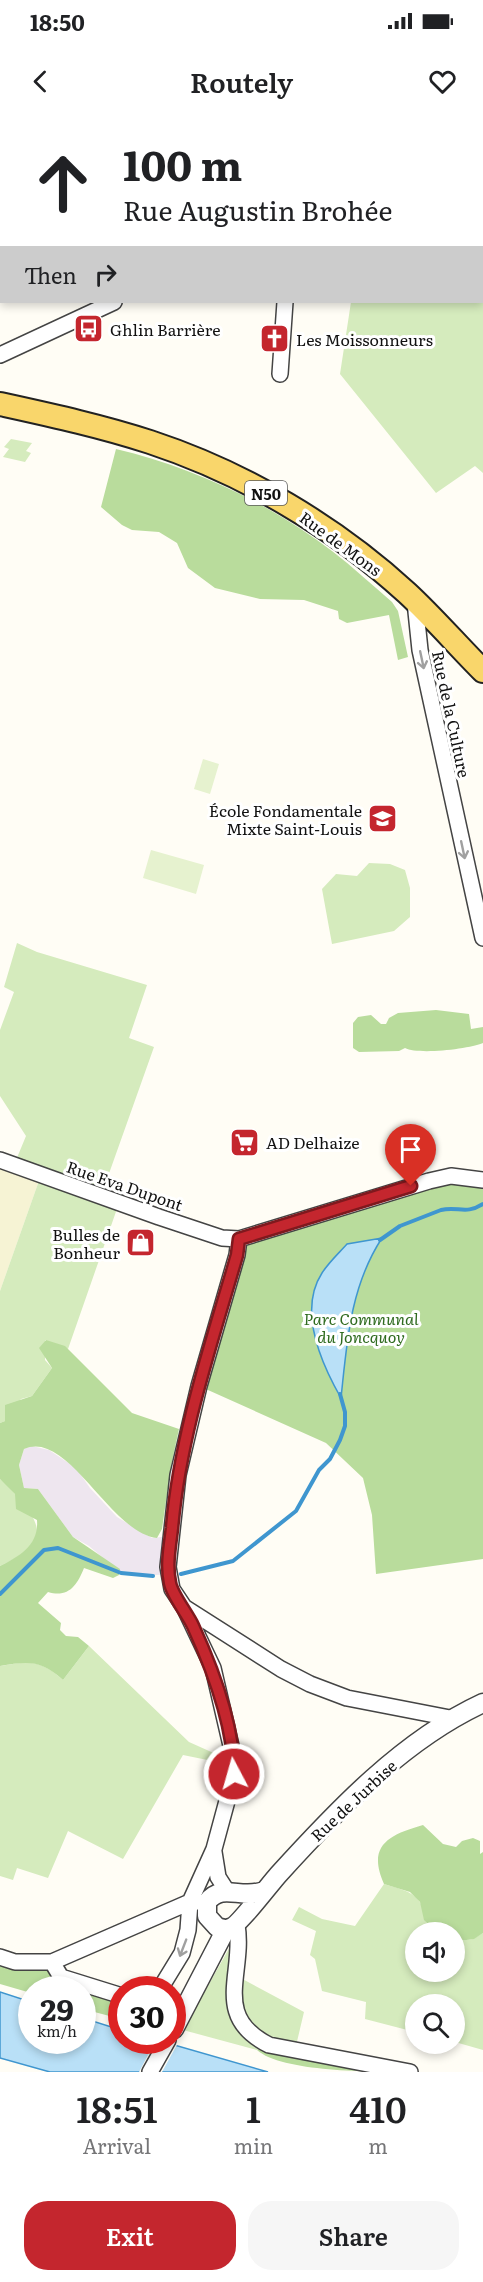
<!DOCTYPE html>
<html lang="en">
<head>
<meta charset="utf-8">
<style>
  body { margin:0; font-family:Literata,serif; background:#f6f6f6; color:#202124; height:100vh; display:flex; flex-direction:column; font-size:22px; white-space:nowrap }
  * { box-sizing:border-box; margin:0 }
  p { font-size:20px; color:#757577 }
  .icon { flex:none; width:33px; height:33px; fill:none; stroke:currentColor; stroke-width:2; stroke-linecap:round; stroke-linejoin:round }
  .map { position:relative; height:1952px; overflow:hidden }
  .panel { display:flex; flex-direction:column; background:#fff; flex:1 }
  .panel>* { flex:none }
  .hud { position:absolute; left:0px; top:0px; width:483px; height:183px; box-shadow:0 3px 9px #0003; background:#fff; color:#202124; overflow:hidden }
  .tools { position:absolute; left:405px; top:1802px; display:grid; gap:12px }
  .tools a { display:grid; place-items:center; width:60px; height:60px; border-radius:50%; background:#fff; box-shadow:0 3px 9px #0003; font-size:30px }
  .speed { position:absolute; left:18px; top:1856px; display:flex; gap:12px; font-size:30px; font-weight:700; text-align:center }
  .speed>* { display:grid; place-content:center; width:78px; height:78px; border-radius:50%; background:#fff; box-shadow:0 3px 9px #0003; line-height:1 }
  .speed small { font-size:15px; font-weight:400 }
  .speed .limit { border:9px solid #d22; background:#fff; color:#111 }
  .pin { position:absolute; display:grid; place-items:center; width:51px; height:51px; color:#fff; margin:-62px -26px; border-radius:50% 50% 50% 0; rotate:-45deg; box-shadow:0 0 6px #0007 }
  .pin .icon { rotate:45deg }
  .me { position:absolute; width:66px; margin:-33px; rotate:354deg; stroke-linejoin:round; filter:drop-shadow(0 0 4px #0008) }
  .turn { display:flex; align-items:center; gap:21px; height:126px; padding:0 24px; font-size:27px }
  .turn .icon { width:78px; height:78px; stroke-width:2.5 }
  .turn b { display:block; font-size:42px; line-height:51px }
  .then { display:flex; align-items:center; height:57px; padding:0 24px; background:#0003; gap:12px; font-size:22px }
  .eta { display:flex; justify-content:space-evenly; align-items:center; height:102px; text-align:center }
  .eta b { font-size:36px; font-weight:600; line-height:42px }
  .primary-button { display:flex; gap:12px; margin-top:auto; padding:12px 24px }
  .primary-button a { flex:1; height:69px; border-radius:24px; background:#c4262e; color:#fff; font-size:24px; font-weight:600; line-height:69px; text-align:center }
  .primary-button a+a { background:#f6f6f6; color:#202124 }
  .status { display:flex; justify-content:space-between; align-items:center; height:42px; padding:0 30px; background:#fff; direction:ltr }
  .status svg { height:16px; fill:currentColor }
  header { display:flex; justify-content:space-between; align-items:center; height:78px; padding:0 24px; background:#fff; font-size:27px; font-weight:600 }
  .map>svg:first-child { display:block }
  .industrial { fill:#eee6ef }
  .farmland { fill:#f6f3d4 }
  .green { fill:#d5ebbd }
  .forest { fill:#b9dc9c }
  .pitch { fill:#e6f2cf }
  .water { fill:#b9e0f7; stroke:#3f96cf; stroke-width:1.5 }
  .pier { fill:#fffdf5 }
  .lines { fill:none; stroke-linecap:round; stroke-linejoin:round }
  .stream { stroke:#3f96cf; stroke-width:4 }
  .minor-casing { stroke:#444; stroke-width:18 }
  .tertiary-casing { stroke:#444; stroke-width:21 }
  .primary-casing { stroke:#222; stroke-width:26 }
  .minor { stroke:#fff; stroke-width:15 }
  .tertiary { stroke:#fff; stroke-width:18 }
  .primary { stroke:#f9d66b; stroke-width:22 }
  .oneway { stroke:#a0a0a0 }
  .route-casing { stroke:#7f191e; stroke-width:15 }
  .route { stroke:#c4262e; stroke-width:10 }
  .labels { text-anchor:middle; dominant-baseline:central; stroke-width:6; stroke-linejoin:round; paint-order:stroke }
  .shield { fill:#fff; stroke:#585858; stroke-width:1.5 }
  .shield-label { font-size:15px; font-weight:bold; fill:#111 }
  .poi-label { font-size:16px; fill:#111; stroke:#fff; text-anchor:start }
  .street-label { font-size:16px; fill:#111; stroke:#fff }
  .park-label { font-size:16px; font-style:italic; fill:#2f6b1f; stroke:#fff }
</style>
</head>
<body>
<div class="status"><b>18:50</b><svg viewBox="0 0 49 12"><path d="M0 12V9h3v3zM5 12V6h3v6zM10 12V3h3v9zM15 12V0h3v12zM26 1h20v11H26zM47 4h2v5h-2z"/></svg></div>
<header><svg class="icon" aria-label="back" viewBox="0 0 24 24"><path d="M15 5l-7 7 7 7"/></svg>Routely<svg class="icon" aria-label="heart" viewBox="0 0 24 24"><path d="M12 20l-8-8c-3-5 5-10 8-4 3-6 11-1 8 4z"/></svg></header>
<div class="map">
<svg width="483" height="1952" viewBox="0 0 483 1952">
  <rect width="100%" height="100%" fill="#fffdf5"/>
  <path class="industrial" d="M 32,1326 L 49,1330 L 76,1348 L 90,1368 L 117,1397 L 152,1418 L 171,1416 L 169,1454 L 144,1456 L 121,1453 L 89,1426 L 73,1417 L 38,1369 L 24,1368 L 19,1345 L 24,1329 Z"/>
  <path class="farmland" d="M 0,1040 L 41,1055 L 0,1171 Z"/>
  <path class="green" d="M 170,0 L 338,0 L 335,2 Z
    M 483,121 L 483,353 L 475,346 L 436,373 L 340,254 L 351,182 L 482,182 Z
    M 11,319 L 32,323 L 26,331 L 31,333 L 25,342 L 3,337 L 9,329 L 4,327 Z
    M 369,743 L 390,744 L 405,750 L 410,768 L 410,797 L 394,811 L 332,824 L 322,769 L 336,754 L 357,756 Z
    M 17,823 L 37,832 L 147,865 L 129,918 L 154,927 L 101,1076 L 119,1083 L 68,1229 L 45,1220 L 45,1240 L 52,1248 L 32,1276 L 21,1279 L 5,1301 L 0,1303 L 0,1171 L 41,1055 L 14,1045 L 26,1016 L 0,976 L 0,910 L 14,872 L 4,867 Z
    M 0,1359 C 9,1366 16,1375 23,1383 C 51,1417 34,1430 0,1446 Z
    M 89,1526 L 189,1622 L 227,1639 L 227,1644 L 183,1635 L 123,1739 L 68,1711 L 48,1758 L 17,1748 L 13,1760 L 0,1756 L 0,1546 C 29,1541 40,1539 63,1560 Z
    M 384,1764 C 396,1768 411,1770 419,1781 C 433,1801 414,1802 448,1812 L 416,1812 L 416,1851 L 454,1851 L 455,1817 L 459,1821 L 473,1819 L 483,1813 L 483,1930 L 455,1922 L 454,1884 L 416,1884 L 415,1912 L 365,1899 L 366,1882 L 322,1871 L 315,1839 L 310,1835 L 316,1811 L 292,1800 L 299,1787 L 322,1799 L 355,1806 Z
    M 231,1825 L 235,1855 L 304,1892 L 295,1930 L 269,1925 L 257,1930 L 183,1910 Z"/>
  <path class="forest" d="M 116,329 C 193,347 269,383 332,431 C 353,447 372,465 392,482 L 398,491 L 408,537 L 398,540 L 389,495 L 347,503 L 339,499 L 338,491 L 304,480 L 260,479 L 215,468 L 188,448 L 177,423 L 159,412 L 132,410 L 122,405 L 101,387 Z
    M 436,890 L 469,894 L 471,909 L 483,907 L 483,923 C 469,929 418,935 405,928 L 399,931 L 359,932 L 353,928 L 353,903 L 358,897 L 371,895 L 381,904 L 386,904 L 389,898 L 398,893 Z
    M 483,1060 L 483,1439 L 376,1454 L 372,1395 L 363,1358 L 326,1323 L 199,1266 L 239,1119 L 429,1061 Z
    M 46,1220 L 65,1226 L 132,1293 L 179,1309 L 171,1346 L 162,1409 L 157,1418 C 110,1413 68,1309 24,1329 L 19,1345 L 24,1368 L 38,1369 L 73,1417 L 120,1449 L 119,1455 L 113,1458 L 84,1448 C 77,1466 68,1478 48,1472 L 38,1483 L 61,1503 L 60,1510 L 66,1516 L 78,1517 L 89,1526 L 63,1560 C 41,1540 29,1541 0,1546 L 0,1446 C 20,1436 39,1425 37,1400 L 16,1389 L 15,1374 L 0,1359 L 0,1303 L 5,1301 L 5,1285 L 32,1276 L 52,1248 L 39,1228 Z
    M 423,1705 L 443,1724 L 456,1727 L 462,1721 L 473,1718 L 480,1721 L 480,1734 L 483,1732 L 483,1813 L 474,1819 L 459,1821 L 455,1817 L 454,1812 L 436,1811 L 424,1800 L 420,1782 L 410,1772 L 384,1764 C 367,1726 388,1715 423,1705 Z
    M 0,1837 L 41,1844 L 56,1853 L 121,1876 L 121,1899 L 83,1889 L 82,1869 L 32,1869 L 31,1873 L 0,1864 Z
    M 269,1925 L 410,1952 C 373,1952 281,1952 257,1930 Z"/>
  <path class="pitch" d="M 0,0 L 119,0 L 119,1 L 2,2 L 0,98 Z
    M 203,639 L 219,644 L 210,674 L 194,669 Z
    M 151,730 L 204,745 L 196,774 L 143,758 Z"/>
  <path class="water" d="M 382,1118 C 350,1167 347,1222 341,1278 C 321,1243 298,1190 322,1153 C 329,1142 339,1133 347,1124 Z
    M 0,1872 L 31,1882 L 32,1920 L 82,1920 L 83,1898 L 121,1910 L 122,1920 L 157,1920 L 268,1952 L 50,1952 L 0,1938 Z"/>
  <path class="pier" d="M 156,1920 L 178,1923 L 162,1952 L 139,1952 Z"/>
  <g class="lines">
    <path class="stream" d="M 380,1120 L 400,1106 L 441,1090 C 458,1086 466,1095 483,1084
      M 181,1454 L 233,1441 L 296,1391 L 319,1350 L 330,1339 L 340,1320 L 345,1306 L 345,1292 L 340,1274
      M 0,1474 L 44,1430 L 58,1428 L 121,1453 L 153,1456"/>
    <defs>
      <path id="minor" d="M 431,0 L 431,2
        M 482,12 L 483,11
        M 0,235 L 114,182
        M 280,254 L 285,182
        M 415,482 L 420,530 L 483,818
        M 0,1040 L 159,1097 L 222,1118 L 239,1119 L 429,1061 L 451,1056 L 483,1060
        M 239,1119 L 237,1135 L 199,1266 L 178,1355 L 168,1447 L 172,1469 L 184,1487 L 281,1549 L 310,1564 L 347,1578 L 450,1598
        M 214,1732 L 218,1757 L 227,1771
        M 237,1805 C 245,1853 211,1896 269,1925 L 410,1952
        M 0,1837 L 15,1842 L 52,1842 L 190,1782 L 199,1782
        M 52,1842 L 61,1857 L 122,1876
        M 160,1869 L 182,1833 L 188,1810 L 190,1782 L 214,1729 L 234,1655 L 232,1630 L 213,1548 L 184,1487
        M 150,1952 L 168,1920"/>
      <path id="tertiary" d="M 264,1771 C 240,1780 223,1762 207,1782 L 207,1796 L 217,1807 C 221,1808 226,1810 230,1808 C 238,1806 270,1764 278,1755 C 337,1690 403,1620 483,1583
        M 174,1909 L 226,1809"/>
      <path id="primary" d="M 0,284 C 50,295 101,306 150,322 C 244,353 334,406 407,473 C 433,497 458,526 483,551"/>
    </defs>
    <use href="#minor" class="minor-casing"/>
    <use href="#tertiary" class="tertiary-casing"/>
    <use href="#primary" class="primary-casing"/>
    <use href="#minor" class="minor"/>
    <use href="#tertiary" class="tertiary"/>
    <use href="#primary" class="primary"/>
  </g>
  <defs><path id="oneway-shaft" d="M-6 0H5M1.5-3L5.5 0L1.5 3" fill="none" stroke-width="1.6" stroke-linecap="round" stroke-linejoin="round" transform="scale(1.5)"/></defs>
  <g class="oneway">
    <use href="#oneway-shaft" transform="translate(422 540) rotate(78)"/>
    <use href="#oneway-shaft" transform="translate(463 730) rotate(78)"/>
    <use href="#oneway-shaft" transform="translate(183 1828) rotate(111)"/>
  </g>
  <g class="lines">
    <defs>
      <path id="route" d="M 234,1654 C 234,1606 213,1550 193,1506 C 187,1493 172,1475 170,1463 C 166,1445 170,1426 172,1408 C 180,1315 211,1225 237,1135 L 239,1119 L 411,1066"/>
    </defs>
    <use href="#route" class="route-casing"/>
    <use href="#route" class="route"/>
  </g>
  <defs>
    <symbol id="bus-square" viewBox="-11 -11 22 22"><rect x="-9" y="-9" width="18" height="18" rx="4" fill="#c4262e" stroke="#fff"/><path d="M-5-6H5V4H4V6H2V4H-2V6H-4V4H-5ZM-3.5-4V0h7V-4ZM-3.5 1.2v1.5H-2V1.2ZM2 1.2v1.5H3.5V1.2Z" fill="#fff"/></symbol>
    <symbol id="church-square" viewBox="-11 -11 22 22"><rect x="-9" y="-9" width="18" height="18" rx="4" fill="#c4262e" stroke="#fff"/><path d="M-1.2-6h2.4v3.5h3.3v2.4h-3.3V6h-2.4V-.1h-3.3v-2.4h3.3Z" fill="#fff"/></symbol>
    <symbol id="school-square" viewBox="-11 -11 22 22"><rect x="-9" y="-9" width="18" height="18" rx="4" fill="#c4262e" stroke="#fff"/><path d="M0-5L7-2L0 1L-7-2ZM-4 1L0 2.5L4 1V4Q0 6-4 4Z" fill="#fff"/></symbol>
    <symbol id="supermarket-square" viewBox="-11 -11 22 22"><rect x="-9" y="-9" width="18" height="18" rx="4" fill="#c4262e" stroke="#fff"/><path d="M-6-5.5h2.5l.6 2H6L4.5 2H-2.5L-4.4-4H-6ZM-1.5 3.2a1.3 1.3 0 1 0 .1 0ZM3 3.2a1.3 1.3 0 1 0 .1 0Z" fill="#fff"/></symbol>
    <symbol id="shop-square" viewBox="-11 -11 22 22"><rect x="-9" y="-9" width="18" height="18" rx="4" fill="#c4262e" stroke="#fff"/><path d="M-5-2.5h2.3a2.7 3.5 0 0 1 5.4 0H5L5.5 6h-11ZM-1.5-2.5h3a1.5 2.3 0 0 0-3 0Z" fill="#fff"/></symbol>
  </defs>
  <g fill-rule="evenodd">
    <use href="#bus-square" x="72" y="192" width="33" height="33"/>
    <use href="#church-square" x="258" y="202" width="33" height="33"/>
    <use href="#school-square" x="366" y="682" width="33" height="33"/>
    <use href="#supermarket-square" x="228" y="1006" width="33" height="33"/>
    <use href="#shop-square" x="124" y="1106" width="33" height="33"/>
  </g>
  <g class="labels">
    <rect class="shield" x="245" y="361" width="42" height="24" rx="4.5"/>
    <g class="shield-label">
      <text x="266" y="373">N50</text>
    </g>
    <g class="poi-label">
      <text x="110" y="209">Ghlin Barrière</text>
      <text x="296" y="219">Les Moissonneurs</text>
      <text x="362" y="690" text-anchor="end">École Fondamentale<tspan x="362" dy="18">Mixte Saint-Louis</tspan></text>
      <text x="266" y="1022">AD Delhaize</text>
      <text x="120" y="1114" text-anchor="end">Bulles de<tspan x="120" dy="18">Bonheur</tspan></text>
    </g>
    <g class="street-label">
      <text transform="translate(341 423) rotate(36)">Rue de Mons</text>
      <text transform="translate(452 594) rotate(78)">Rue de la Culture</text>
      <text transform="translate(125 1065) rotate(19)">Rue Eva Dupont</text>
      <text transform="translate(353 1680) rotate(-43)">Rue de Jurbise</text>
    </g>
    <g class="park-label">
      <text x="361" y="1198">Parc Communal<tspan x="361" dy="18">du Joncquoy</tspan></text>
    </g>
  </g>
</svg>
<div class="tools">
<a><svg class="icon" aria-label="sound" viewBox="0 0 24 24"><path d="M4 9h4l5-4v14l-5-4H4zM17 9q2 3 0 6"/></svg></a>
<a><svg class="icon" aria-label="search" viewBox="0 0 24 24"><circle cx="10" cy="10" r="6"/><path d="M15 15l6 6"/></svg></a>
</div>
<div class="speed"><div>29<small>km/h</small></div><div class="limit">30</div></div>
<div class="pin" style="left:411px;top:1066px;background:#d93025"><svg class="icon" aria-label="arrive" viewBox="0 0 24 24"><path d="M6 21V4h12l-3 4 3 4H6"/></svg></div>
<svg class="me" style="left:234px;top:1654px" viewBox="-20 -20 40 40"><circle r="17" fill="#c4262e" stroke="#fff" stroke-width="3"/><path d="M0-11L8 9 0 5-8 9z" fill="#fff"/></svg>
<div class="hud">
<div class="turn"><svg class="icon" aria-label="ahead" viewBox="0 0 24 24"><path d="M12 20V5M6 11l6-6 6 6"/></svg><div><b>100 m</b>Rue Augustin Brohée</div></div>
<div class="then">Then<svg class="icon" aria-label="right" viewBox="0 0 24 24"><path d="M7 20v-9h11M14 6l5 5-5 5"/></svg></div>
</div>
</div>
<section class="panel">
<div class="eta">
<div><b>18:51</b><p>Arrival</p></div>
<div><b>1</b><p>min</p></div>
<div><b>410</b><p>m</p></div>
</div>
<div class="primary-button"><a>Exit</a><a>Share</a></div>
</section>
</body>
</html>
